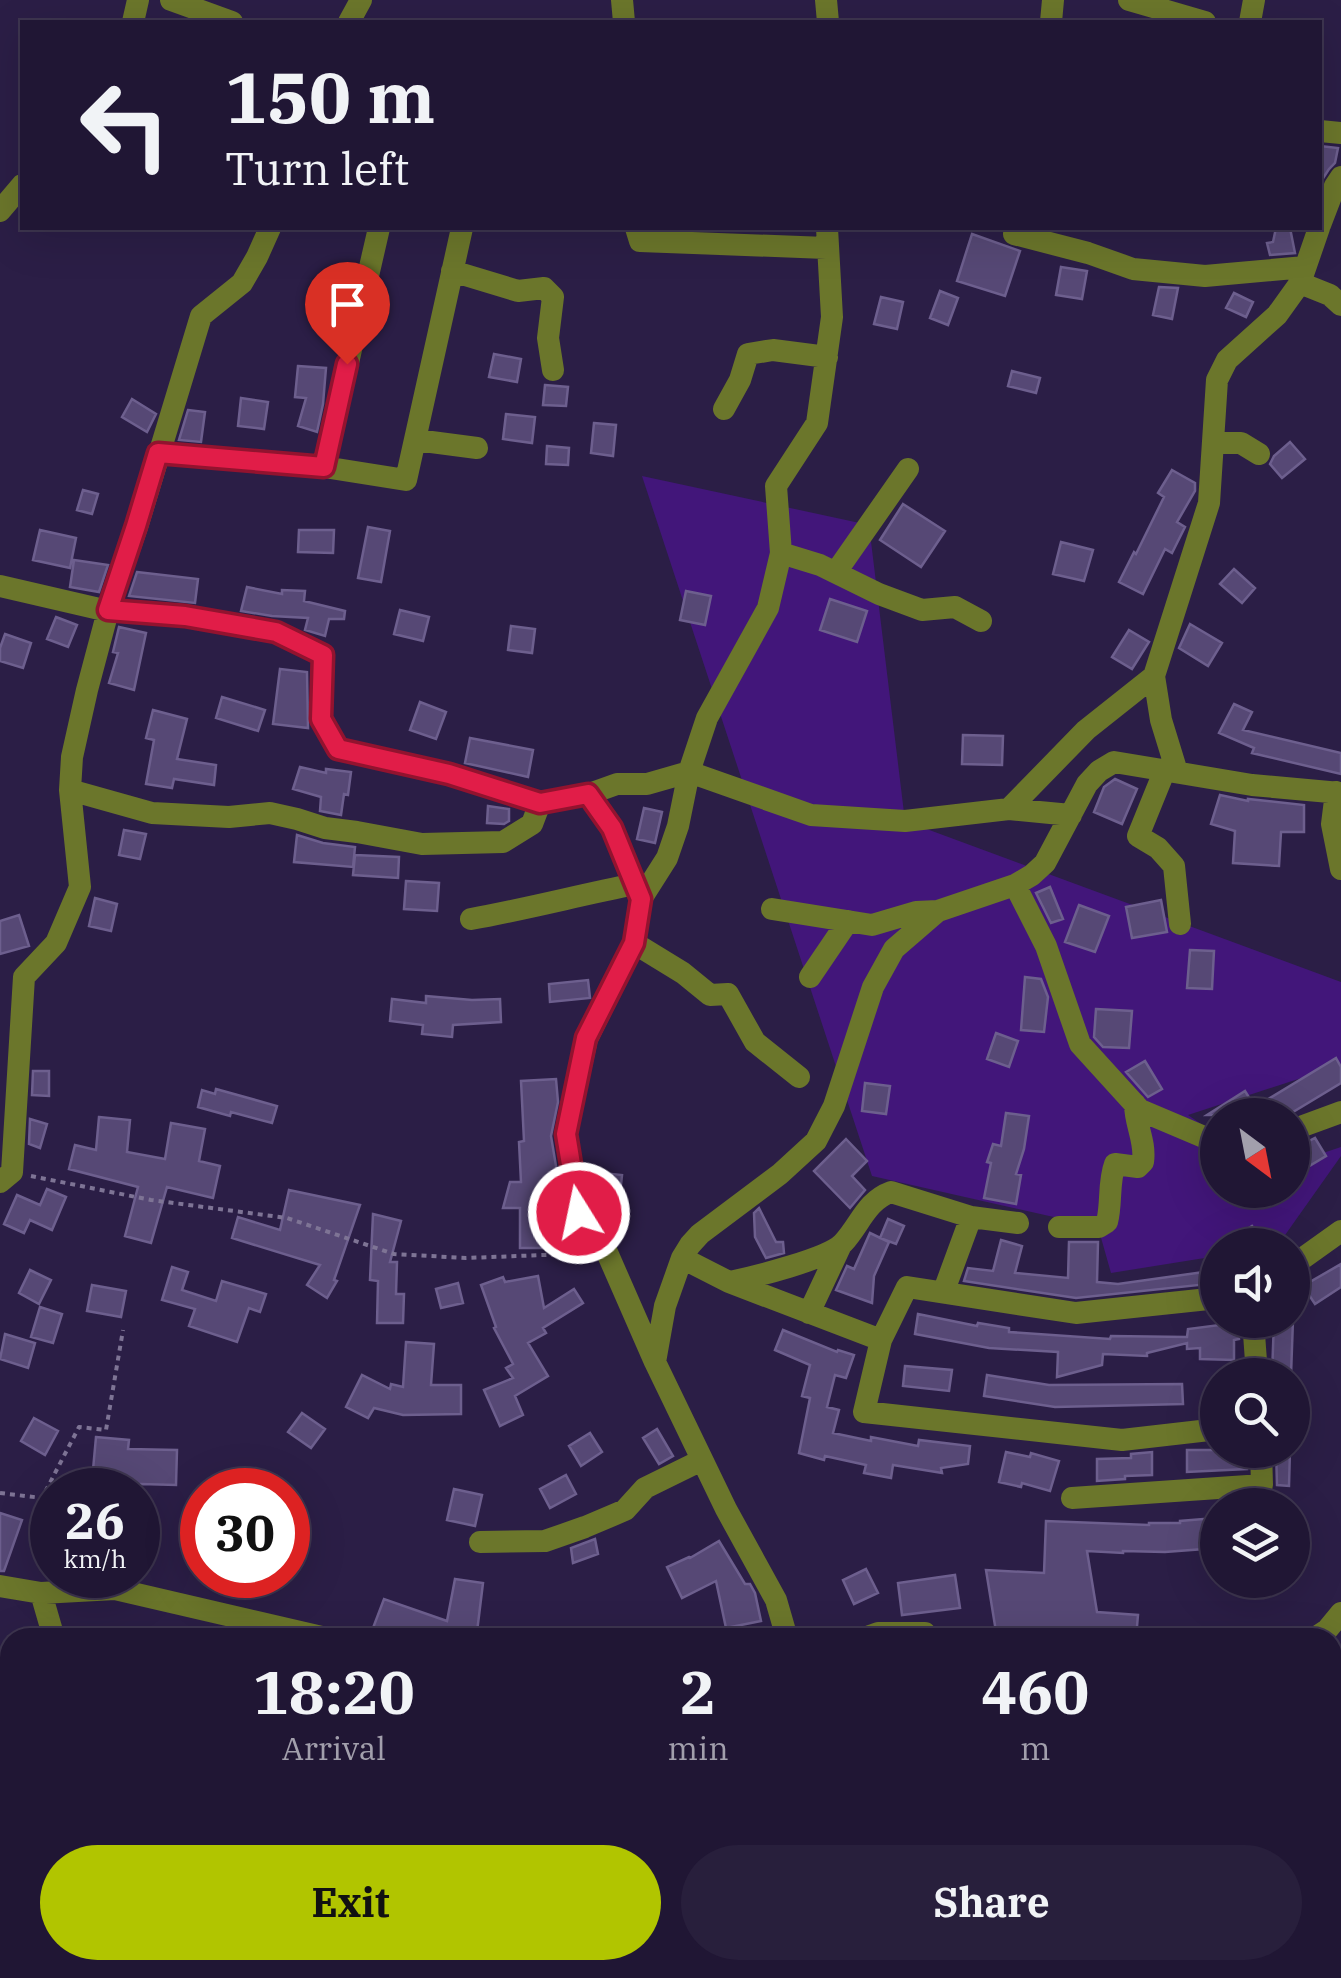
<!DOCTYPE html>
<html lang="en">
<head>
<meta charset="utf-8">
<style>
  body { margin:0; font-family:"IBM Plex Serif",serif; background:#281f3c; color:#f1f3f6; height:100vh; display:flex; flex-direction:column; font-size:38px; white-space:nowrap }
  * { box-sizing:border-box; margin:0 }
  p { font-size:32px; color:#a29fac }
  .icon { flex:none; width:55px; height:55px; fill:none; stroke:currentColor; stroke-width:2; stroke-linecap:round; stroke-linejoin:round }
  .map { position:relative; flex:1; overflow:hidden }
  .drawer { position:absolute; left:0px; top:1628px; width:1342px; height:352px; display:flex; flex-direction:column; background:#201634; border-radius:30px 30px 0 0; box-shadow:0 10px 40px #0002,0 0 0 2px #3d354f }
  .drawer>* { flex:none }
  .hud { position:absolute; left:20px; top:20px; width:1302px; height:210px; border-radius:0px; box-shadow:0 10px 40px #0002,0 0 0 2px #3d354f; background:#201634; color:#f1f3f6; overflow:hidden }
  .needle { width:65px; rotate:148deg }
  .fabs { position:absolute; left:1200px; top:1098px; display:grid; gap:20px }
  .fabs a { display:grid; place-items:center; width:110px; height:110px; border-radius:50%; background:#201634; box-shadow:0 10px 40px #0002,0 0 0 2px #3d354f; font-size:50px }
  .speed { position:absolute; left:30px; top:1468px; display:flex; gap:20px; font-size:50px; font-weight:700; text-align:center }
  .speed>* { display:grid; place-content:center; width:130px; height:130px; border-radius:50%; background:#201634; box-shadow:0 10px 40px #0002,0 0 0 2px #3d354f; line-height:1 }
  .speed small { font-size:25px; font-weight:400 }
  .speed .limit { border:15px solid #d22; background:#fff; color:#111 }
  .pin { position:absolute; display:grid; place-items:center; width:85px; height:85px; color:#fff; margin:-102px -42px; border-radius:50% 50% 50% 0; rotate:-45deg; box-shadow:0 0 10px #0007 }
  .pin .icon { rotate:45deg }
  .me { position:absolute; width:110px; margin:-55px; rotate:350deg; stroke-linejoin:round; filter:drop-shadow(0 0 8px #0008) }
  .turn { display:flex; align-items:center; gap:35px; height:210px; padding:0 40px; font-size:45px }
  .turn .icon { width:130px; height:130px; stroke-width:2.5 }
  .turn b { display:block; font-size:70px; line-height:85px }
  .eta { display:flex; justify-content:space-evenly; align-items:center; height:170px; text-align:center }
  .eta b { font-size:60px; font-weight:700; line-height:70px }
  .primary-button { display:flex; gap:20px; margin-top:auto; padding:20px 40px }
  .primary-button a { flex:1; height:115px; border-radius:60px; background:#b1c500; color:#111; font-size:40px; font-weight:700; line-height:115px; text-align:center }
  .primary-button a+a { background:#281f3c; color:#f1f3f6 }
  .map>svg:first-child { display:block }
  .green { fill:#42167a }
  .building { fill:#564875; stroke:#6d5f8e; stroke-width:2.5 }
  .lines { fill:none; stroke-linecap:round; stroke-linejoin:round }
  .path { stroke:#7e7495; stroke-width:4; stroke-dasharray:5 5; stroke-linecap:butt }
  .minor { stroke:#6b762b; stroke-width:22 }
  .route-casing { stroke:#92132f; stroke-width:25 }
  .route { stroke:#e11d48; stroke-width:18 }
</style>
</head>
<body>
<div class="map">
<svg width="1341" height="1978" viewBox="0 0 1341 1978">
  <rect width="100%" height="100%" fill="#2b1e46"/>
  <path class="green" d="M 642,476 L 869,525 L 905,821 L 1341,982 L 1341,1065 L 1188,1115 L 1217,1135 L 1218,1190 L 1292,1190 L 1293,1163 L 1341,1147 L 1341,1156 L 1278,1245 L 1218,1245 L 1217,1256 L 1111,1273 L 1098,1227 L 872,1176 Z"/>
  <path class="building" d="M 1320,146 L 1338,148 L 1335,163 L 1329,169 L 1320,183 Z
    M 1276,228 L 1290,228 L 1295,253 L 1270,255 L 1267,243 L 1273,242 Z
    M 972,234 L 1020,251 L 1005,296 L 957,281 Z
    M 1061,267 L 1087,271 L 1082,299 L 1056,295 Z
    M 1159,287 L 1178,288 L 1172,319 L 1153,315 Z
    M 940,291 L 958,298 L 948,325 L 930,318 Z
    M 1234,293 L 1253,302 L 1246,317 L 1226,308 Z
    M 881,297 L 903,302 L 897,329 L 874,324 Z
    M 494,354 L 521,359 L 517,382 L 489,377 Z
    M 298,366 L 326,368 L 323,404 L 317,432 L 298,426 L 306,398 L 295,397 Z
    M 1012,371 L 1040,378 L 1036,393 L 1008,386 Z
    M 545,385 L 568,387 L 566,406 L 543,405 Z
    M 241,398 L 268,402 L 264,429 L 238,426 Z
    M 132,399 L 156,414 L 147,432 L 122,417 Z
    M 188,410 L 205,412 L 201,442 L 179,440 Z
    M 506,414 L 535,417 L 532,443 L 503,439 Z
    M 594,423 L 616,425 L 613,456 L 591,453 Z
    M 1290,442 L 1305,459 L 1282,478 L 1270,464 L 1274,456 Z
    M 547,446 L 569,448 L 568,465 L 546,464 Z
    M 1172,470 L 1195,483 L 1195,491 L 1177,522 L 1185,527 L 1172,553 L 1165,549 L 1143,594 L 1119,582 L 1134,552 L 1136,554 L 1164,497 L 1158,493 Z
    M 83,490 L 98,494 L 92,514 L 77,510 Z
    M 903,504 L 945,531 L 921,567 L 880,540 Z
    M 368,527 L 390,531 L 381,582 L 358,578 Z
    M 40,530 L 76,538 L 70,568 L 33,560 Z
    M 299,530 L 334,530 L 333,553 L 298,552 Z
    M 1061,542 L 1093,550 L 1084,581 L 1053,574 Z
    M 74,560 L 108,565 L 99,592 L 70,587 Z
    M 1234,569 L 1255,588 L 1242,603 L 1220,584 Z
    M 137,572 L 198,579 L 195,603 L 129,596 Z
    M 247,587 L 282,594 L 282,590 L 305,591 L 304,601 L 345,611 L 344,619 L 329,619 L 325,636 L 305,630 L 308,618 L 272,616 L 241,611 Z
    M 686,591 L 711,596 L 705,625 L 680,620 Z
    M 830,599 L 867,611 L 857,642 L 820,630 Z
    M 400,610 L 429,617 L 423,641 L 394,634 Z
    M 56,617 L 77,625 L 68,647 L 47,639 Z
    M 1190,624 L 1222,643 L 1208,666 L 1179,648 Z
    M 511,626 L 535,629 L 532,653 L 508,650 Z
    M 119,627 L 146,633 L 134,690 L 109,683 L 118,653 L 113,652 Z
    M 1129,630 L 1149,642 L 1132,669 L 1112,657 Z
    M 5,634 L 31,643 L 23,668 L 0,661 L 0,648 Z
    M 280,669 L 307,672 L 308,728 L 273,724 Z
    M 222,697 L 265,710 L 258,731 L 216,718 Z
    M 420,702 L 446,712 L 436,739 L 410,730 Z
    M 1234,704 L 1252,712 L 1243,730 L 1341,753 L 1341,774 L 1252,753 L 1254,748 L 1219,733 Z
    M 153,710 L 187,719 L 177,759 L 216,765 L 214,785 L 174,779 L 172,788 L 146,784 L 154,740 L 146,738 Z
    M 963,735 L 1003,736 L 1002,765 L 962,764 Z
    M 470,738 L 533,750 L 528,777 L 465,763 Z
    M 300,767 L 326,773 L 326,769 L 351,772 L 348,795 L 344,794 L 341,815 L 320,811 L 321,797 L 293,789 Z
    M 1115,779 L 1137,789 L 1122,824 L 1094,812 L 1104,787 Z
    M 1220,795 L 1248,801 L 1248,799 L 1304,805 L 1304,832 L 1281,832 L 1279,866 L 1233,863 L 1235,831 L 1211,824 Z
    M 488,806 L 509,809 L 509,821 L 504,824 L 487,823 Z
    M 644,808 L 662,812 L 655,843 L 637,839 Z
    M 124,830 L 146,834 L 140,859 L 119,855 Z
    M 297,835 L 323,843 L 355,847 L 353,867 L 294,862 Z
    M 355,855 L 399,857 L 398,878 L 353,875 Z
    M 406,881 L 439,883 L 437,911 L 404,909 Z
    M 1050,887 L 1063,919 L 1051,923 L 1036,893 Z
    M 95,898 L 117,904 L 111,931 L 89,926 Z
    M 1161,900 L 1167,932 L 1132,938 L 1126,907 Z
    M 1079,905 L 1109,916 L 1095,952 L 1065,942 Z
    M 19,915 L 29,946 L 0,954 L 0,921 Z
    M 1190,950 L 1214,951 L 1212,989 L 1187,988 Z
    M 1025,977 L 1041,979 L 1048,997 L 1044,1032 L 1021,1030 Z
    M 588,980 L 590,998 L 550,1002 L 549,984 Z
    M 426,996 L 472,1000 L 500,999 L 501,1022 L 453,1025 L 452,1037 L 422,1034 L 423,1025 L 390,1021 L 392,999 L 426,1003 Z
    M 1096,1009 L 1132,1011 L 1129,1048 L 1103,1047 L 1094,1037 Z
    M 996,1033 L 1018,1041 L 1009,1067 L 987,1059 Z
    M 1336,1058 L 1341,1067 L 1341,1083 L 1288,1115 L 1207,1115 L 1245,1091 L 1255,1107 Z
    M 1145,1061 L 1162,1089 L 1148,1097 L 1126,1072 Z
    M 33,1071 L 49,1071 L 49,1096 L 32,1095 Z
    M 556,1079 L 558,1102 L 551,1136 L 562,1202 L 562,1218 L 565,1218 L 569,1224 L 568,1248 L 520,1248 L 520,1208 L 503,1208 L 510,1182 L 521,1182 L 519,1142 L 524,1141 L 521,1081 Z
    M 865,1083 L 890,1086 L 886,1114 L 862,1111 Z
    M 216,1089 L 277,1106 L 272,1123 L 231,1112 L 230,1116 L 198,1107 L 202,1090 L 215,1094 Z
    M 1006,1113 L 1029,1116 L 1024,1149 L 1016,1174 L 1021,1175 L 1016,1204 L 984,1198 L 991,1163 L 987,1162 L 993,1144 L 1001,1146 Z
    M 99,1117 L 130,1120 L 127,1152 L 165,1159 L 171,1123 L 205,1129 L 199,1161 L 220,1166 L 213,1198 L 167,1187 L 151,1243 L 125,1236 L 138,1187 L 69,1169 L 75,1145 L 96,1150 Z
    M 30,1119 L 47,1124 L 40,1148 L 29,1144 Z
    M 1315,1138 L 1326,1156 L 1301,1171 L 1292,1156 L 1292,1150 Z
    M 846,1139 L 867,1161 L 852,1176 L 865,1190 L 850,1208 L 814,1171 Z
    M 602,1173 L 622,1175 L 620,1195 L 601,1193 Z
    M 47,1189 L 66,1197 L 52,1230 L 30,1220 L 24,1233 L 4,1224 L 17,1195 L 40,1205 Z
    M 289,1190 L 360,1205 L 334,1280 L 337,1281 L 327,1298 L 307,1285 L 320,1265 L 232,1238 L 238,1217 L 280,1230 Z
    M 759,1208 L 776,1242 L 783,1242 L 784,1253 L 766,1258 L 755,1237 L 754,1213 Z
    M 373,1214 L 401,1221 L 390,1262 L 397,1262 L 396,1294 L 404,1294 L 403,1323 L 377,1323 L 378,1281 L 370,1280 Z
    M 888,1219 L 904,1226 L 896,1244 L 880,1238 Z
    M 1252,1226 L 1265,1245 L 1223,1245 Z
    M 870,1233 L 889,1242 L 874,1276 L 872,1303 L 836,1290 L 847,1266 L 854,1269 Z
    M 1001,1240 L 1022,1246 L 1015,1273 L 1068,1278 L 1069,1242 L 1098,1242 L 1097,1282 L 1118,1284 L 1218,1270 L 1218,1283 L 1076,1298 L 964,1281 L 968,1268 L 993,1271 Z
    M 1341,1264 L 1341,1287 L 1315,1304 L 1303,1286 Z
    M 172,1267 L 188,1272 L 182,1290 L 216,1301 L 222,1281 L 266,1294 L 260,1312 L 249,1308 L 237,1342 L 189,1326 L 195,1309 L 162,1300 Z
    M 30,1270 L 51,1280 L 39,1304 L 19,1293 Z
    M 538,1276 L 544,1308 L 574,1289 L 583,1303 L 543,1328 L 546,1333 L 528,1343 L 548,1376 L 515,1396 L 523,1415 L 500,1426 L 484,1390 L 513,1378 L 506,1368 L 513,1364 L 494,1328 L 496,1327 L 481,1285 L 503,1277 L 505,1282 Z
    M 458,1283 L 463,1303 L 441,1308 L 436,1289 Z
    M 92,1285 L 126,1291 L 121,1317 L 87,1311 Z
    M 40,1307 L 62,1314 L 53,1343 L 31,1337 Z
    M 918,1314 L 977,1326 L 978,1323 L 1009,1328 L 1009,1332 L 1110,1339 L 1111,1336 L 1187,1337 L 1188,1329 L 1220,1325 L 1219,1320 L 1238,1320 L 1239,1339 L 1234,1340 L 1234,1360 L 1200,1359 L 1200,1348 L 1187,1349 L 1187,1343 L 1147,1353 L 1147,1356 L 1103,1354 L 1102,1365 L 1057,1377 L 1058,1352 L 989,1348 L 915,1334 Z
    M 1274,1320 L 1293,1320 L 1291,1375 L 1272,1375 Z
    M 783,1330 L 837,1352 L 838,1350 L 854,1355 L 846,1378 L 835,1375 L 827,1407 L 839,1410 L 833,1433 L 871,1441 L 871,1437 L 918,1446 L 919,1440 L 970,1446 L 968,1464 L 941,1468 L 942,1473 L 893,1465 L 891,1478 L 864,1473 L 866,1465 L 825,1456 L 824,1460 L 799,1453 L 810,1398 L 802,1396 L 810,1365 L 775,1350 Z
    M 5,1334 L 35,1343 L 28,1368 L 0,1359 Z
    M 406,1342 L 434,1344 L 431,1385 L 461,1385 L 461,1414 L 403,1415 L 374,1408 L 368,1418 L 346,1407 L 362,1375 L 390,1389 L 391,1384 L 403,1387 Z
    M 905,1366 L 952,1370 L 949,1391 L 903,1386 Z
    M 987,1375 L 1049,1385 L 1182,1384 L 1183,1404 L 1055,1407 L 984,1396 Z
    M 302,1413 L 325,1429 L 311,1448 L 288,1432 Z
    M 34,1418 L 58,1431 L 45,1455 L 21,1441 Z
    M 657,1429 L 673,1456 L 659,1464 L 643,1438 Z
    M 590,1433 L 602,1452 L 581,1466 L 569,1446 Z
    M 96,1437 L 129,1440 L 128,1449 L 177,1450 L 176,1485 L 141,1484 L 140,1490 L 113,1490 L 117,1473 L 93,1470 Z
    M 1187,1450 L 1246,1450 L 1247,1469 L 1187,1472 Z
    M 1276,1450 L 1290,1450 L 1289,1486 L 1277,1485 Z
    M 1006,1452 L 1030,1457 L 1031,1453 L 1059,1461 L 1050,1491 L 1022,1483 L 1021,1487 L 999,1482 Z
    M 1152,1452 L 1152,1475 L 1125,1476 L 1125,1479 L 1097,1481 L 1097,1459 L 1131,1458 L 1131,1454 Z
    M 566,1475 L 576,1494 L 550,1508 L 540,1489 Z
    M 454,1489 L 482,1495 L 475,1526 L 447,1520 Z
    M 0,1513 L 22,1520 L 4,1571 L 0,1571 Z
    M 1215,1518 L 1217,1548 L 1165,1552 L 1123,1551 L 1123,1553 L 1087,1551 L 1097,1612 L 1138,1615 L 1136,1638 L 1107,1635 L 1107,1638 L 1059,1636 L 997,1638 L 986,1570 L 1044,1573 L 1046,1521 L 1149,1525 L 1149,1523 L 1180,1523 L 1180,1521 Z
    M 595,1539 L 598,1554 L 573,1563 L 571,1548 Z
    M 719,1541 L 745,1584 L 750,1584 L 755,1593 L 761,1621 L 726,1628 L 716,1581 L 682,1598 L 667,1567 L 689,1557 L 690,1558 Z
    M 866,1569 L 878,1593 L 854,1604 L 843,1580 Z
    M 955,1575 L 960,1608 L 902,1615 L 898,1583 Z
    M 455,1579 L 483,1583 L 477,1632 L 486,1635 L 485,1637 L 400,1638 L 373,1628 L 384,1599 L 447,1621 Z"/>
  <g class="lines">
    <path class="path" d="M 31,1176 L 151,1200 L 287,1218 L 394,1254 L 466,1258 L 570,1254 L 581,1250
      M 0,1493 L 42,1498 L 79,1427 L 106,1430 L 123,1330"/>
    <path class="minor" d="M 171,0 L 232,22
      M 622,0 L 624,22
      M 826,0 L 828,22
      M 1129,0 L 1205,22
      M 133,22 L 138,0
      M 349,22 L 361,0
      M 1051,22 L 1053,0
      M 1250,22 L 1254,0
      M 1320,131 L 1341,133
      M 0,211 L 22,185
      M 1320,225 L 1335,186 L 1341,177
      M 636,228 L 640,241 L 826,248
      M 827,228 L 832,317 L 817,423 L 776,486 L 781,553 L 768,608 L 707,718 L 689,772 L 811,815 L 905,821 L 1009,809 L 1071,815
      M 1014,234 L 1088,253 L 1133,269 L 1205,276 L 1305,267
      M 452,271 L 518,291 L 544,288 L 553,297 L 548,338 L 553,370
      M 1300,283 L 1330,295 L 1341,305
      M 724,409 L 740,380 L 748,354 L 773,350 L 827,357
      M 416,440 L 477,448
      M 1213,443 L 1241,443 L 1259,454
      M 158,453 L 324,467 L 406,480 L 462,228
      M 324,467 L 379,228
      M 781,553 L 820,565 L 879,594 L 922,610 L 955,607 L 981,621
      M 836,572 L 908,469
      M 0,586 L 108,611 L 185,616 L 276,632 L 323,655 L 321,719 L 338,749 L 449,774 L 540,803 L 589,794 L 612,828 L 641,899 L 634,943 L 587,1039 L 566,1134 L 579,1213 L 602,1241 L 655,1362
      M 1154,676 L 1161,720 L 1177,772
      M 1164,772 L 1138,836 L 1158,848 L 1174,866 L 1180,924
      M 70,790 L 152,813 L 229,817 L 270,813 L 297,819 L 325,828 L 357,832 L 422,844 L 503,842 L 532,824 L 540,803
      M 1336,792 L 1332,824 L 1341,869
      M 589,794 L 617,784 L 647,784 L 689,772 L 678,826 L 667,858 L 641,899
      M 1009,809 L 1086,730 L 1154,676 L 1209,503 L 1217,380 L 1227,360 L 1277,315 L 1300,283 L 1319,228
      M 1015,885 L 1046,946 L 1080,1044 L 1140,1110 L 1218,1143
      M 772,909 L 872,925 L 916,912 L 938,911
      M 471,919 C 526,909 580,895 635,884
      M 634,943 L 683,973 L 710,995 L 728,994 L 755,1042 L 799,1077
      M 810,977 L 848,921
      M 1292,1133 L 1303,1126 L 1341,1112
      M 0,1182 L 12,1172 L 24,977 L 56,943 L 80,887 L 70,790 L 72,757 L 87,690 L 108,611 L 137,527 L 201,316 L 242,283 L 257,257 L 270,228
      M 1059,1227 L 1099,1227 L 1107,1222 C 1112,1203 1108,1183 1115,1164 L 1138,1167 L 1143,1162 C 1146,1141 1135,1125 1135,1104
      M 682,1258 L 729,1282 L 881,1340 L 864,1412 L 1122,1440 L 1218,1429
      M 1292,1266 L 1341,1231
      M 730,1282 C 753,1277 828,1259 843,1243 C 860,1225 866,1201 891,1192 L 971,1217
      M 946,1293 L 946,1285 L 971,1217 L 1018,1223
      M 809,1313 L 840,1247
      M 1253,1320 L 1257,1375
      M 881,1340 L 907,1287 L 1076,1313 L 1218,1298
      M 1072,1498 L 1262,1485 L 1261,1450
      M 480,1542 L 545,1541 L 585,1527 L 625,1510 L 645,1488 L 702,1460
      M 0,1586 L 41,1593 L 115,1589 L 326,1638
      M 41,1593 L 54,1638
      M 787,1638 L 776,1600 L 726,1509 L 655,1362 L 665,1306 L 682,1258 L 690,1245 L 700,1234 L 780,1174 L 816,1141 L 834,1106 L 873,987 L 894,949 L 938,911 L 1015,885 L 1032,875 L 1045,863 L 1087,784 L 1099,771 L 1114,762 L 1252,785 L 1341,793
      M 864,1638 L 878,1633 L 925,1633
      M 1315,1638 L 1327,1630 L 1341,1613
      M 1332,1853 L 1341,1854
      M 0,1922 L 10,1925
      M 1297,1970 L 1297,1978
      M 280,1978 L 282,1970
      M 720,1978 L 780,1970
      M 814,1978 L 815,1970"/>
  </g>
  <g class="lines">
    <defs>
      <path id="route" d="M 347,364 L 324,467 L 158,453 L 136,526 L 108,610 L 185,616 L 276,632 L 323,655 L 321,719 L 338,749 L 449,774 L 540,803 L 588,794 L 612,828 L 641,899 L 634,943 L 586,1038 L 566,1134 L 579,1213"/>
    </defs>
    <use href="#route" class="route-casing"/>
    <use href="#route" class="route"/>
  </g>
</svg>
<div class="fabs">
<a><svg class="needle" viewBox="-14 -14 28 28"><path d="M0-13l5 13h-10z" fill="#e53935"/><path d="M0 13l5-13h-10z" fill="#a29fac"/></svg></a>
<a><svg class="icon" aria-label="sound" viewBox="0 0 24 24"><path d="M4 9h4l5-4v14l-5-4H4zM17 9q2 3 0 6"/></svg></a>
<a><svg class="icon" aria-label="search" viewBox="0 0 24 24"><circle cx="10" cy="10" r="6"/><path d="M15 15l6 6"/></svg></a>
<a><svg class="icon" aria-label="layers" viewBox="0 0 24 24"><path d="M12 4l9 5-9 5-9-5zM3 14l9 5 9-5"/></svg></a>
</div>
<div class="speed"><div>26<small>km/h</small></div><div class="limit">30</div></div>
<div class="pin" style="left:347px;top:364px;background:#d93025"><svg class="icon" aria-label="arrive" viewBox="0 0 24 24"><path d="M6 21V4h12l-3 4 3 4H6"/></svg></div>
<svg class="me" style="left:579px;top:1213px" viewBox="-20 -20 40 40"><circle r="17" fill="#e11d48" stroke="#fff" stroke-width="3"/><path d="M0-11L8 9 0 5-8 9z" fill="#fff"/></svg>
<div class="hud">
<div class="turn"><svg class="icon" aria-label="left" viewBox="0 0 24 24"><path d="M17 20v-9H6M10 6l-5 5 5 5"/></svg><div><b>150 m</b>Turn left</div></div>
</div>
<section class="drawer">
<div class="eta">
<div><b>18:20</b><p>Arrival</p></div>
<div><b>2</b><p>min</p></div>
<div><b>460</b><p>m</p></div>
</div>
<div class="primary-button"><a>Exit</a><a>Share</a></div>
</section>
</div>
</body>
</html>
